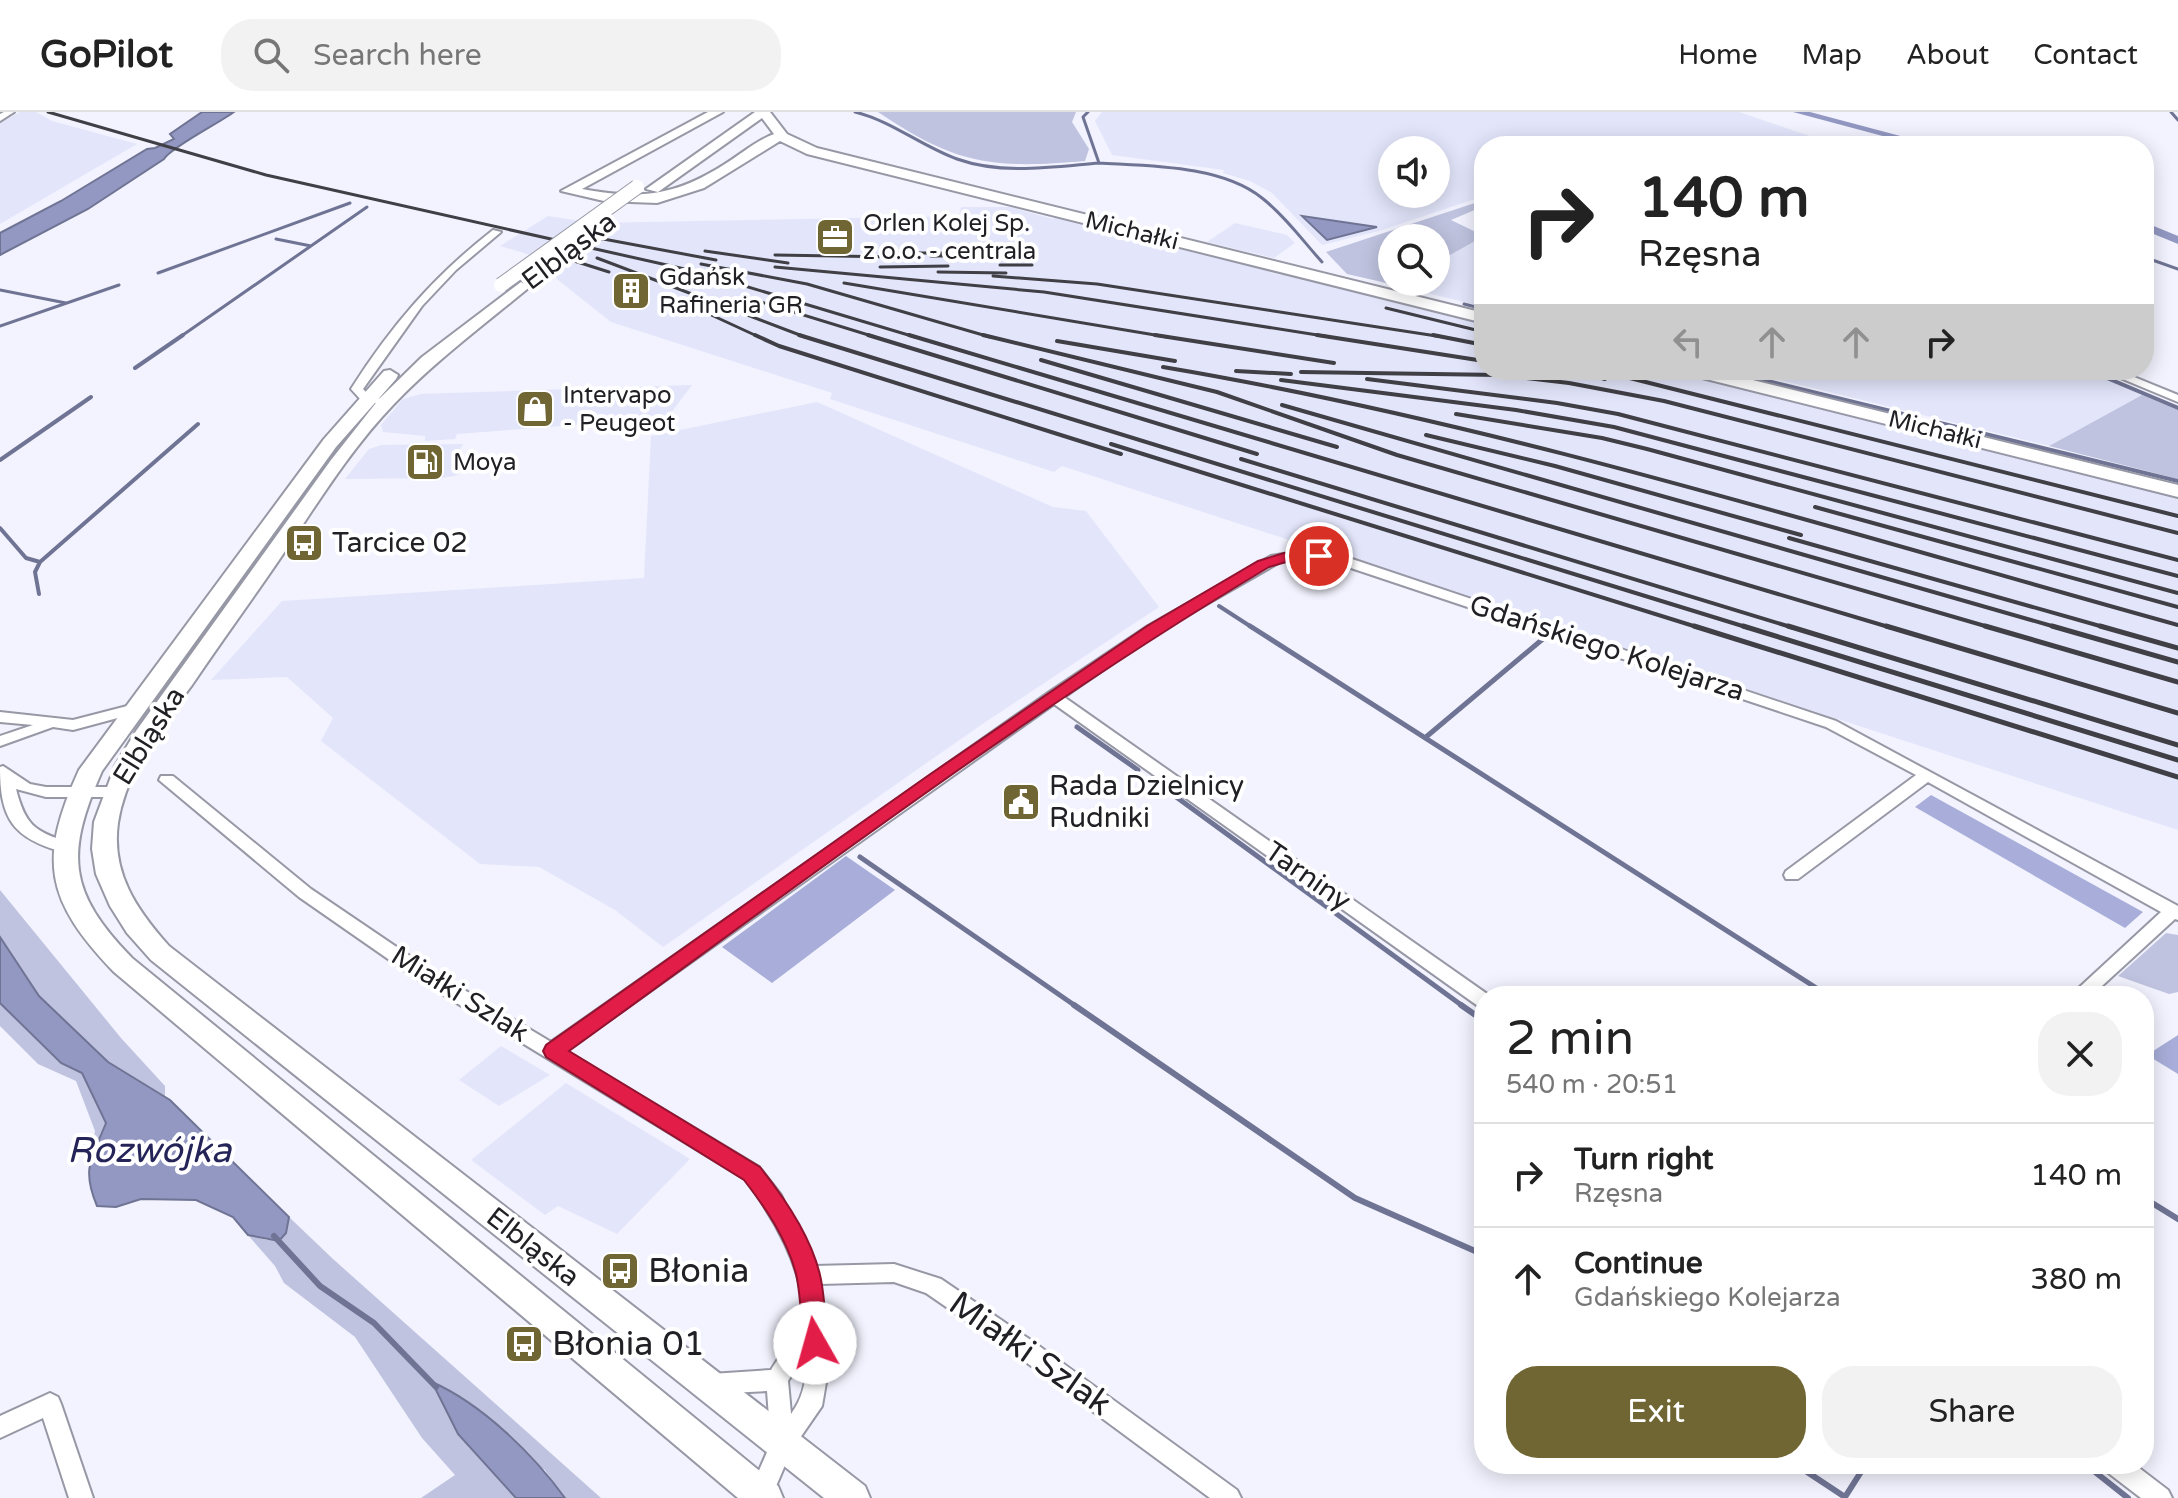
<!DOCTYPE html>
<html lang="en">
<head>
<meta charset="utf-8">
<style>
  body { margin:0; font-family:"Varela Round",sans-serif; background:#f2f2f2; color:#222; height:100vh; display:flex; flex-direction:column; font-size:30px; white-space:nowrap }
  * { box-sizing:border-box; margin:0 }
  p { font-size:26px; color:#767676 }
  .icon { flex:none; width:44px; height:44px; fill:none; stroke:currentColor; stroke-width:2; stroke-linecap:round; stroke-linejoin:round }
  .map { position:relative; flex:1; overflow:hidden }
  .panel { position:absolute; left:1474px; top:874px; width:680px; height:488px; display:flex; flex-direction:column; background:#fff; border-radius:32px; box-shadow:0 4px 20px #0003 }
  .panel>* { flex:none }
  .top-card { position:absolute; left:1474px; top:24px; width:680px; height:244px; border-radius:32px; box-shadow:0 4px 20px #0003; background:#fff; color:#222; overflow:hidden }
  .buttons { position:absolute; left:1378px; top:24px; display:grid; gap:16px }
  .buttons a { display:grid; place-items:center; width:72px; height:72px; border-radius:50%; background:#fff; box-shadow:0 4px 20px #0003; font-size:40px }
  .pin { position:absolute; display:grid; place-items:center; width:68px; height:68px; color:#fff; margin:-34px; border:4px solid #fff; border-radius:50%; box-shadow:0 2px 8px #0007 }
  .me { position:absolute; width:88px; margin:-44px; rotate:353deg; stroke-linejoin:round; filter:drop-shadow(0 0 6px #0008) }
  .turn { display:flex; align-items:center; gap:28px; height:168px; padding:0 32px; font-size:36px }
  .turn .icon { width:104px; height:104px; stroke-width:2.5 }
  .turn b { display:block; font-size:56px; line-height:68px }
  .lanes { display:flex; align-items:center; height:76px; padding:0 32px; background:#0003; justify-content:center; gap:40px; direction:ltr }
  .lanes .off { opacity:.35 }
  .round { display:grid; place-items:center; flex:none; width:84px; height:84px; border-radius:32px; background:#f2f2f2 }
  .head { display:flex; align-items:center; justify-content:space-between; height:136px; padding:0 32px }
  h1 { font-size:48px; font-weight:600; line-height:60px }
  .action { display:flex; gap:16px; margin-top:auto; padding:16px 32px }
  .action a { flex:1; height:92px; border-radius:32px; background:#6f6633; color:#fff; font-size:32px; font-weight:600; line-height:92px; text-align:center }
  .action a+a { background:#f2f2f2; color:#222 }
  ul { padding:0; list-style:none }
  li { display:flex; align-items:center; gap:24px; height:104px; padding:0 32px; border-top:2px solid #e0e0e0 }
  li div { flex:1 }
  li b { display:block; font-size:30px }
  li em { font-style:normal }
  header { display:flex; align-items:center; gap:48px; box-sizing:border-box; height:112px; padding:0 40px; background:#fff; border-bottom:2px solid #e0e0e0 }
  header strong { font-size:38px }
  nav { display:flex; gap:44px; margin-inline-start:auto; font-size:28px }
  .search { width:560px; height:72px; background:#f2f2f2; display:flex; align-items:center; gap:20px; box-sizing:border-box; padding:0 28px; border-radius:32px; color:#767676; font-size:30px }
  .map>svg:first-child { display:block }
  .built { fill:#e3e6fb; fill-rule:evenodd }
  .green { fill:#bfc3df }
  .forest { fill:#a8aed9 }
  .water { fill:#9398c3; stroke:#707494; stroke-width:2 }
  .lines { fill:none; stroke-linecap:round; stroke-linejoin:round }
  .stream-far3 { stroke:#707494; stroke-width:3 }
  .stream-far2 { stroke:#707494; stroke-width:4 }
  .stream-far1 { stroke:#707494; stroke-width:5 }
  .stream { stroke:#707494; stroke-width:6 }
  .canal { fill:#9398c3; fill-rule:evenodd }
  .street-casing { stroke:#9798a5; stroke-width:4 }
  .secondary-casing { stroke:#9798a5; stroke-width:4 }
  .street { fill:#fff; fill-rule:evenodd }
  .secondary { fill:#fff; fill-rule:evenodd }
  .rail-far2 { stroke:#3f3f45; stroke-width:3 }
  .rail-far1 { stroke:#3f3f45; stroke-width:4 }
  .rail { stroke:#3f3f45; stroke-width:5 }
  .secondary-bridge-casing { stroke:#9798a5; stroke-width:16; stroke-linecap:butt }
  .secondary-bridge { stroke:#fff; stroke-width:14 }
  .route { fill:#e11d48; stroke:#92132f; stroke-width:2 }
  .labels { text-anchor:middle; dominant-baseline:central; stroke-width:8; stroke-linejoin:round; paint-order:stroke }
  .far-poi-label { font-size:24px; fill:#202025; stroke:#fff; text-anchor:start }
  .far-street-label { font-size:24px; fill:#202025; stroke:#fff }
  .street-label { font-size:28px; fill:#202025; stroke:#fff }
  .poi-label { font-size:28px; fill:#202025; stroke:#fff; text-anchor:start }
  .near-poi-label { font-size:34px; fill:#202025; stroke:#fff; text-anchor:start }
  .near-street-label { font-size:34px; fill:#202025; stroke:#fff }
  .near-water-label { font-size:36px; font-style:italic; fill:#252459; stroke:#fff }
</style>
</head>
<body>
<header>
<strong>GoPilot</strong>
<div class="search"><svg class="icon" aria-label="search" viewBox="0 0 24 24"><circle cx="10" cy="10" r="6"/><path d="M15 15l6 6"/></svg>Search here</div>
<nav><a>Home</a><a>Map</a><a>About</a><a>Contact</a></nav>
</header>
<div class="map">
<svg width="2178" height="1386" viewBox="0 0 2178 1386">
  <rect width="100%" height="100%" fill="#f2f3fe"/>
  <path class="built" d="M 20,0 L 36,0 L 52,9 L 137,32 L 0,112 L 0,11 Z
    M 1102,0 L 1739,0 L 1839,34 L 1484,34 L 1484,84 L 1379,119 L 1322,133 L 1272,81 L 1250,69 L 1223,61 L 1224,58 L 1112,43 L 1095,9 ZM 1392,38 L 1436,38 L 1436,82 L 1392,82 Z
    M 961,95 L 1010,95 L 1053,107 L 1057,104 L 1268,157 L 1269,160 L 1281,163 L 1286,161 L 1484,211 L 1484,258 L 1672,258 L 2178,384 L 2178,718 L 1062,354 L 1054,360 L 830,287 L 832,281 L 611,210 L 558,168 L 542,149 L 544,147 L 500,134 L 548,104 L 593,111 L 959,104 Z
    M 1235,111 L 1287,123 L 1295,131 L 1274,146 L 1207,130 Z
    M 1484,124 L 1484,195 L 1395,173 L 1401,170 L 1436,170 L 1436,151 Z
    M 1772,258 L 2083,258 L 2142,283 L 2049,334 L 1760,263 Z
    M 692,273 L 667,306 L 457,322 L 455,327 L 425,329 L 425,324 L 383,320 L 381,313 L 403,287 L 421,282 Z
    M 817,290 L 1053,395 L 1086,399 L 1159,495 L 981,613 L 663,835 L 615,798 L 539,755 L 480,752 L 321,629 L 333,606 L 287,565 L 211,568 L 282,489 L 644,466 L 651,324 Z
    M 463,332 L 453,352 L 463,353 L 458,363 L 443,366 L 345,367 L 369,337 L 381,333 Z
    M 501,934 L 550,963 L 499,994 L 459,968 Z
    M 566,971 L 690,1047 L 617,1122 L 558,1094 L 545,1103 L 471,1048 Z"/>
  <path class="green" d="M 878,0 L 1076,0 L 1072,10 L 1089,37 L 1085,49 C 993,57 956,53 878,0 Z
    M 1484,88 L 1484,94 L 1451,108 L 1484,124 L 1436,151 L 1436,126 L 1392,126 L 1392,170 L 1401,170 L 1395,173 L 1347,162 L 1326,140 Z
    M 2142,283 L 2178,298 L 2178,367 L 2049,334 Z
    M 0,778 L 121,926 L 165,974 L 165,984 L 108,950 L 39,884 L 0,825 Z
    M 2166,821 L 2178,823 L 2178,880 L 2169,882 L 2118,864 Z
    M 0,891 L 61,951 L 82,961 L 107,1012 L 90,1048 L 95,1019 L 76,969 L 38,952 L 0,914 Z
    M 289,1105 L 333,1147 L 601,1386 L 565,1386 L 544,1357 L 514,1383 L 516,1386 L 421,1386 L 455,1363 L 422,1326 L 355,1225 L 284,1171 L 275,1154 L 248,1123 L 267,1128 L 286,1121 Z"/>
  <path class="forest" d="M 1931,683 L 2143,800 L 2125,816 L 1915,695 Z
    M 846,744 L 895,778 L 772,871 L 722,835 Z
    M 2178,923 L 2178,962 L 2147,943 Z"/>
  <path class="water" d="M 202,0 L 234,0 C 219,11 170,36 164,47 L 88,97 L 0,143 L 0,121 L 61,89 L 147,37 L 155,36 L 174,27 L 170,22 Z
    M 1302,104 L 1377,115 L 1327,128 Z
    M 0,825 L 39,884 L 108,950 L 170,988 L 289,1105 L 286,1121 L 279,1129 L 248,1123 L 233,1105 L 196,1088 L 141,1087 L 116,1095 L 97,1094 C 81,1056 92,1046 106,1011 L 82,961 L 61,951 L 0,891 Z
    M 432,1270 C 482,1292 533,1342 565,1386 L 516,1386 L 458,1322 Z"/>
  <g class="lines">
    <path class="stream-far3" d="M 855,0 C 892,9 921,34 957,47 C 1002,63 1052,55 1099,51 L 1083,5 L 1088,0
      M 2171,0 L 2178,8
      M 1099,51 C 1149,54 1221,53 1262,86 C 1284,103 1303,129 1322,150
      M 276,127 L 311,134
      M 2144,145 L 2178,157
      M 158,161 L 350,91
      M 0,178 L 66,191
      M 1464,192 L 1484,197
      M 0,214 L 119,173
      M 180,225 L 367,95"/>
    <path class="stream-far2" d="M 135,256 L 183,223
      M 1722,258 L 1907,303
      M 2088,258 L 2178,296
      M 1936,310 L 2178,369
      M 0,348 L 91,285
      M 0,416 L 26,446 L 40,450 L 35,460 L 39,482
      M 40,450 L 198,312
      M 1219,494 L 1253,516"/>
    <path class="stream-far1" d="M 1250,514 L 1829,884
      M 1077,615 L 1138,658
      M 1426,625 L 1544,526
      M 1157,671 L 1464,895
      M 860,745 L 1077,895"/>
    <path class="stream" d="M 1074,893 L 1355,1086 L 1484,1143
      M 1461,893 L 1484,909
      M 2144,1086 L 2178,1107
      M 274,1124 L 320,1174 L 374,1211 L 436,1275
      M 1795,1352 L 1845,1385 L 1866,1352
      M 2085,1352 L 2128,1386"/>
    <path class="canal" d="M 1793,0 L 1810,0 L 1938,34 L 1920,34 Z
      M 2144,110 L 2178,124 L 2178,132 L 2144,118 Z"/>
    <defs>
      <path id="street" d="M 4,0 L 14,0 L 0,9 L 0,2 Z
        M 493,118 L 501,120 L 456,158 L 422,194 L 363,277 L 370,284 L 389,289 L 389,293 L 362,289 L 351,277 C 392,213 433,165 493,118 Z
        M 2101,258 L 2117,258 L 2178,283 L 2178,290 Z
        M 1301,439 L 1346,445 L 1836,609 L 2178,794 L 2178,808 L 2175,807 L 2091,884 L 2070,884 L 2161,800 L 1928,670 L 1798,767 L 1786,767 L 1784,763 L 1786,759 L 1916,663 L 1826,615 L 1339,452 L 1301,447 L 1280,450 L 1158,520 L 1064,585 L 1490,884 L 1484,884 L 1484,896 L 1478,894 L 1054,592 L 566,939 L 759,1055 L 781,1083 L 814,1154 L 894,1152 L 941,1167 L 1035,1231 L 1237,1378 L 1241,1386 L 1210,1386 L 1019,1245 L 926,1181 L 894,1170 L 820,1172 L 829,1253 L 822,1294 L 791,1339 L 771,1386 L 747,1386 L 771,1331 L 767,1279 L 711,1282 L 703,1279 L 700,1272 L 703,1265 L 711,1262 L 771,1258 C 778,1246 800,1217 802,1204 C 806,1159 771,1101 745,1067 L 414,865 L 299,785 L 159,668 L 161,664 L 173,664 L 311,777 L 426,855 L 551,930 L 1048,581 L 1148,514 L 1271,444 ZM 806,1240 C 808,1262 804,1285 791,1302 L 788,1269 Z
        M 135,592 L 140,594 L 142,597 L 140,600 L 73,618 L 53,615 L 0,634 L 0,624 L 33,613 L 0,610 L 0,600 L 73,608 Z
        M 3,654 L 30,672 L 46,675 L 114,675 L 122,680 L 114,685 L 46,685 L 16,677 C 25,712 34,720 69,730 L 71,734 L 63,740 C 13,726 0,707 0,655 Z
        M 50,1281 L 58,1285 L 61,1292 L 93,1386 L 69,1386 L 43,1306 L 0,1326 L 0,1304 Z
        M 2103,1352 L 2134,1352 L 2168,1378 L 2172,1386 L 2141,1386 L 2107,1360 Z"/>
      <path id="secondary" d="M 708,0 L 723,0 L 582,77 C 640,88 675,84 725,52 C 741,42 757,28 774,22 L 762,6 L 658,80 L 646,77 L 755,0 L 770,0 L 787,22 L 817,36 L 1484,201 L 1484,211 L 807,42 L 780,29 L 704,76 L 657,91 L 604,89 L 561,79 Z
        M 521,170 L 529,175 L 526,178 C 481,215 434,250 393,293 C 345,343 308,407 268,464 C 243,500 217,536 192,573 C 162,614 126,658 118,711 C 111,761 137,798 169,834 L 865,1374 L 870,1386 L 824,1386 L 151,848 L 127,821 L 110,794 L 96,762 L 92,737 L 94,710 L 115,654 L 136,619 L 331,348 L 379,287 L 422,245 Z
        M 390,258 L 398,263 L 396,267 L 336,335 L 102,659 C 65,743 68,780 132,846 L 778,1374 L 783,1386 L 738,1386 L 114,860 C 45,788 38,748 79,658 L 324,327 L 384,259 Z
        M 1684,258 L 1712,258 L 2178,373 L 2178,385 L 1686,262 Z"/>
    </defs>
    <use href="#street" class="street-casing"/>
    <use href="#secondary" class="secondary-casing"/>
    <use href="#street" class="street"/>
    <use href="#secondary" class="secondary"/>
    <path class="rail-far2" d="M 48,0 L 266,63 L 698,160 L 915,225
      M 582,123 L 716,148
      M 705,139 L 788,151
      M 886,141 L 942,141
      M 775,143 L 895,145
      M 931,144 L 1015,144
      M 597,146 L 805,225
      M 568,147 L 609,160
      M 701,152 L 807,172 L 990,225
      M 1000,153 L 1032,153
      M 775,155 L 1044,180 L 1330,225
      M 880,155 L 948,154
      M 938,160 L 1006,161
      M 993,164 L 1097,172 L 1443,225
      M 844,171 L 1167,225
      M 748,186 L 875,225
      M 694,195 L 759,225
      M 1386,196 L 1484,220"/>
    <path class="rail-far1" d="M 755,223 L 779,234 L 1121,342
      M 799,223 L 1749,516
      M 868,223 L 1257,342
      M 909,223 L 1892,516
      M 983,223 L 1217,280 L 1397,343 L 1992,516
      M 1155,223 L 1334,251
      M 1317,223 L 1484,249
      M 1433,223 L 1484,233
      M 1057,229 L 1175,249
      M 1041,248 L 1337,335
      M 1163,255 C 1507,313 1842,420 2178,513
      M 1576,258 L 1605,267
      M 1598,258 L 2178,404
      M 1236,259 L 1291,262
      M 1301,260 L 1499,263 L 1569,271 L 1664,289 L 2178,421
      M 1367,267 L 1557,291 L 1618,302 L 2178,448
      M 1281,268 L 1516,298 L 1614,315 L 2178,464
      M 1282,293 L 2059,516
      M 1456,302 L 1602,326 L 1647,337 L 2178,481
      M 1426,323 L 1555,354 L 1801,423
      M 1111,332 L 1700,516
      M 1241,347 L 1794,516
      M 1815,395 L 2178,495
      M 1789,426 L 2107,516"/>
    <path class="rail" d="M 1694,514 L 2178,665
      M 1743,514 L 2178,648
      M 1788,514 L 2178,633
      M 1886,514 L 2178,601
      M 1985,514 L 2178,570
      M 2052,514 L 2178,550
      M 2100,514 L 2178,536"/>
    <defs>
      <path id="secondary-bridge" d="M 501,173 L 637,75"/>
    </defs>
    <use href="#secondary-bridge" class="secondary-bridge-casing"/>
    <use href="#secondary-bridge" class="secondary-bridge"/>
  </g>
  <path class="route" d="M 1319,440 L 1325,441 L 1325,448 L 1286,450 L 1269,455 C 1026,600 799,773 569,939 L 760,1055 C 784,1085 811,1124 820,1163 C 825,1184 825,1209 828,1231 L 824,1239 L 815,1242 L 806,1239 L 803,1231 C 801,1209 801,1183 796,1162 C 787,1127 765,1095 744,1068 L 546,945 L 543,939 L 546,933 L 929,663 L 1147,514 L 1258,449 L 1284,441 Z"/>
  <defs>
    <symbol id="office-square" viewBox="-11 -11 22 22"><rect x="-9" y="-9" width="18" height="18" rx="4" fill="#6f6633" stroke="#fff"/><path d="M-6-3h4V-5.5h4V-3h4V5H-6ZM-1-4.5V-3h2v-1.5ZM-6 0V1H6V0Z" fill="#fff"/></symbol>
    <symbol id="building-square" viewBox="-11 -11 22 22"><rect x="-9" y="-9" width="18" height="18" rx="4" fill="#6f6633" stroke="#fff"/><path d="M-4-6H4V6H1V3H-1V6H-4ZM-2.5-4.3h1.7v1.8h-1.7ZM.8-4.3h1.7v1.8H.8ZM-2.5-1h1.7V.8h-1.7ZM.8-1h1.7V.8H.8Z" fill="#fff"/></symbol>
    <symbol id="shop-square" viewBox="-11 -11 22 22"><rect x="-9" y="-9" width="18" height="18" rx="4" fill="#6f6633" stroke="#fff"/><path d="M-5-2.5h2.3a2.7 3.5 0 0 1 5.4 0H5L5.5 6h-11ZM-1.5-2.5h3a1.5 2.3 0 0 0-3 0Z" fill="#fff"/></symbol>
    <symbol id="fuel-square" viewBox="-11 -11 22 22"><rect x="-9" y="-9" width="18" height="18" rx="4" fill="#6f6633" stroke="#fff"/><path d="M-5.5-6h7V0h2V4h1.3V-2.5L3-4.5l.8-.8L6-3V5H2.5V1h-1V6h-7ZM-4.2-4.7v3.2H.2V-4.7Z" fill="#fff"/></symbol>
    <symbol id="bus-square" viewBox="-11 -11 22 22"><rect x="-9" y="-9" width="18" height="18" rx="4" fill="#6f6633" stroke="#fff"/><path d="M-5-6H5V4H4V6H2V4H-2V6H-4V4H-5ZM-3.5-4V0h7V-4ZM-3.5 1.2v1.5H-2V1.2ZM2 1.2v1.5H3.5V1.2Z" fill="#fff"/></symbol>
    <symbol id="civic-square" viewBox="-11 -11 22 22"><rect x="-9" y="-9" width="18" height="18" rx="4" fill="#6f6633" stroke="#fff"/><path d="M-.6-6.5H3V-4.5H.6V-3L4-1V1h2V6H-6V1h2V-1L-.6-3ZM-1.2 2.5V6h2.4V2.5Z" fill="#fff"/></symbol>
  </defs>
  <g fill-rule="evenodd">
    <use href="#office-square" x="813" y="103" width="44" height="44"/>
    <use href="#building-square" x="609" y="157" width="44" height="44"/>
    <use href="#shop-square" x="513" y="275" width="44" height="44"/>
    <use href="#fuel-square" x="403" y="328" width="44" height="44"/>
    <use href="#bus-square" x="282" y="409" width="44" height="44"/>
    <use href="#civic-square" x="999" y="668" width="44" height="44"/>
    <use href="#bus-square" x="598" y="1137" width="44" height="44"/>
    <use href="#bus-square" x="502" y="1210" width="44" height="44"/>
  </g>
  <g class="labels">
    <g class="far-poi-label">
      <text x="863" y="111">Orlen Kolej Sp.<tspan x="863" dy="28">z o.o. - centrala</tspan></text>
      <text x="659" y="165">Gdańsk<tspan x="659" dy="28">Rafineria GR</tspan></text>
      <text x="563" y="283">Intervapo<tspan x="563" dy="28">- Peugeot</tspan></text>
      <text x="453" y="350">Moya</text>
    </g>
    <g class="far-street-label">
      <text transform="translate(1132 119) rotate(14)">Michałki</text>
      <text transform="translate(1935 318) rotate(14)">Michałki</text>
    </g>
    <g class="street-label">
      <text transform="translate(569 139) rotate(-37)">Elbląska</text>
      <text transform="translate(1607 536) rotate(18)">Gdańskiego Kolejarza</text>
      <text transform="translate(149 624) rotate(-58)">Elbląska</text>
      <text transform="translate(1308 764) rotate(35)">Tarniny</text>
      <text transform="translate(460 882) rotate(32)">Miałki Szlak</text>
      <text transform="translate(533 1135) rotate(38)">Elbląska</text>
    </g>
    <g class="poi-label">
      <text x="332" y="431">Tarcice 02</text>
      <text x="1049" y="674">Rada Dzielnicy<tspan x="1049" dy="32">Rudniki</tspan></text>
    </g>
    <g class="near-poi-label">
      <text x="648" y="1159">Błonia</text>
      <text x="552" y="1232">Błonia 01</text>
    </g>
    <g class="near-street-label">
      <text transform="translate(1030 1242) rotate(35)">Miałki Szlak</text>
    </g>
    <g class="near-water-label">
      <text x="149" y="1038">Rozwójka</text>
    </g>
  </g>
</svg>
<div class="buttons">
<a><svg class="icon" aria-label="sound" viewBox="0 0 24 24"><path d="M4 9h4l5-4v14l-5-4H4zM17 9q2 3 0 6"/></svg></a>
<a><svg class="icon" aria-label="search" viewBox="0 0 24 24"><circle cx="10" cy="10" r="6"/><path d="M15 15l6 6"/></svg></a>
</div>
<div class="pin" style="left:1319px;top:444px;background:#d93025"><svg class="icon" aria-label="arrive" viewBox="0 0 24 24"><path d="M6 21V4h12l-3 4 3 4H6"/></svg></div>
<svg class="me" style="left:815px;top:1231px" viewBox="-20 -20 40 40"><circle r="19" fill="#fff"/><path d="M0-13L10 11 0 6-10 11z" fill="#e11d48"/></svg>
<div class="top-card">
<div class="turn"><svg class="icon" aria-label="right" viewBox="0 0 24 24"><path d="M7 20v-9h11M14 6l5 5-5 5"/></svg><div><b>140 m</b>Rzęsna</div></div>
<div class="lanes"><svg class="icon off" aria-label="left" viewBox="0 0 24 24"><path d="M17 20v-9H6M10 6l-5 5 5 5"/></svg><svg class="icon off" aria-label="ahead" viewBox="0 0 24 24"><path d="M12 20V5M6 11l6-6 6 6"/></svg><svg class="icon off" aria-label="ahead" viewBox="0 0 24 24"><path d="M12 20V5M6 11l6-6 6 6"/></svg><svg class="icon" aria-label="right" viewBox="0 0 24 24"><path d="M7 20v-9h11M14 6l5 5-5 5"/></svg></div>
</div>
<section class="panel">
<div class="head"><div><h1>2 min</h1><p>540 m · 20:51</p></div><a class="round"><svg class="icon" aria-label="close" viewBox="0 0 24 24"><path d="M6 6l12 12M18 6L6 18"/></svg></a></div>
<ul>
<li><svg class="icon" aria-label="right" viewBox="0 0 24 24"><path d="M7 20v-9h11M14 6l5 5-5 5"/></svg><div><b>Turn right</b><p>Rzęsna</p></div><em>140 m</em></li>
<li><svg class="icon" aria-label="ahead" viewBox="0 0 24 24"><path d="M12 20V5M6 11l6-6 6 6"/></svg><div><b>Continue</b><p>Gdańskiego Kolejarza</p></div><em>380 m</em></li>
</ul>
<div class="action"><a>Exit</a><a>Share</a></div>
</section>
</div>
</body>
</html>
